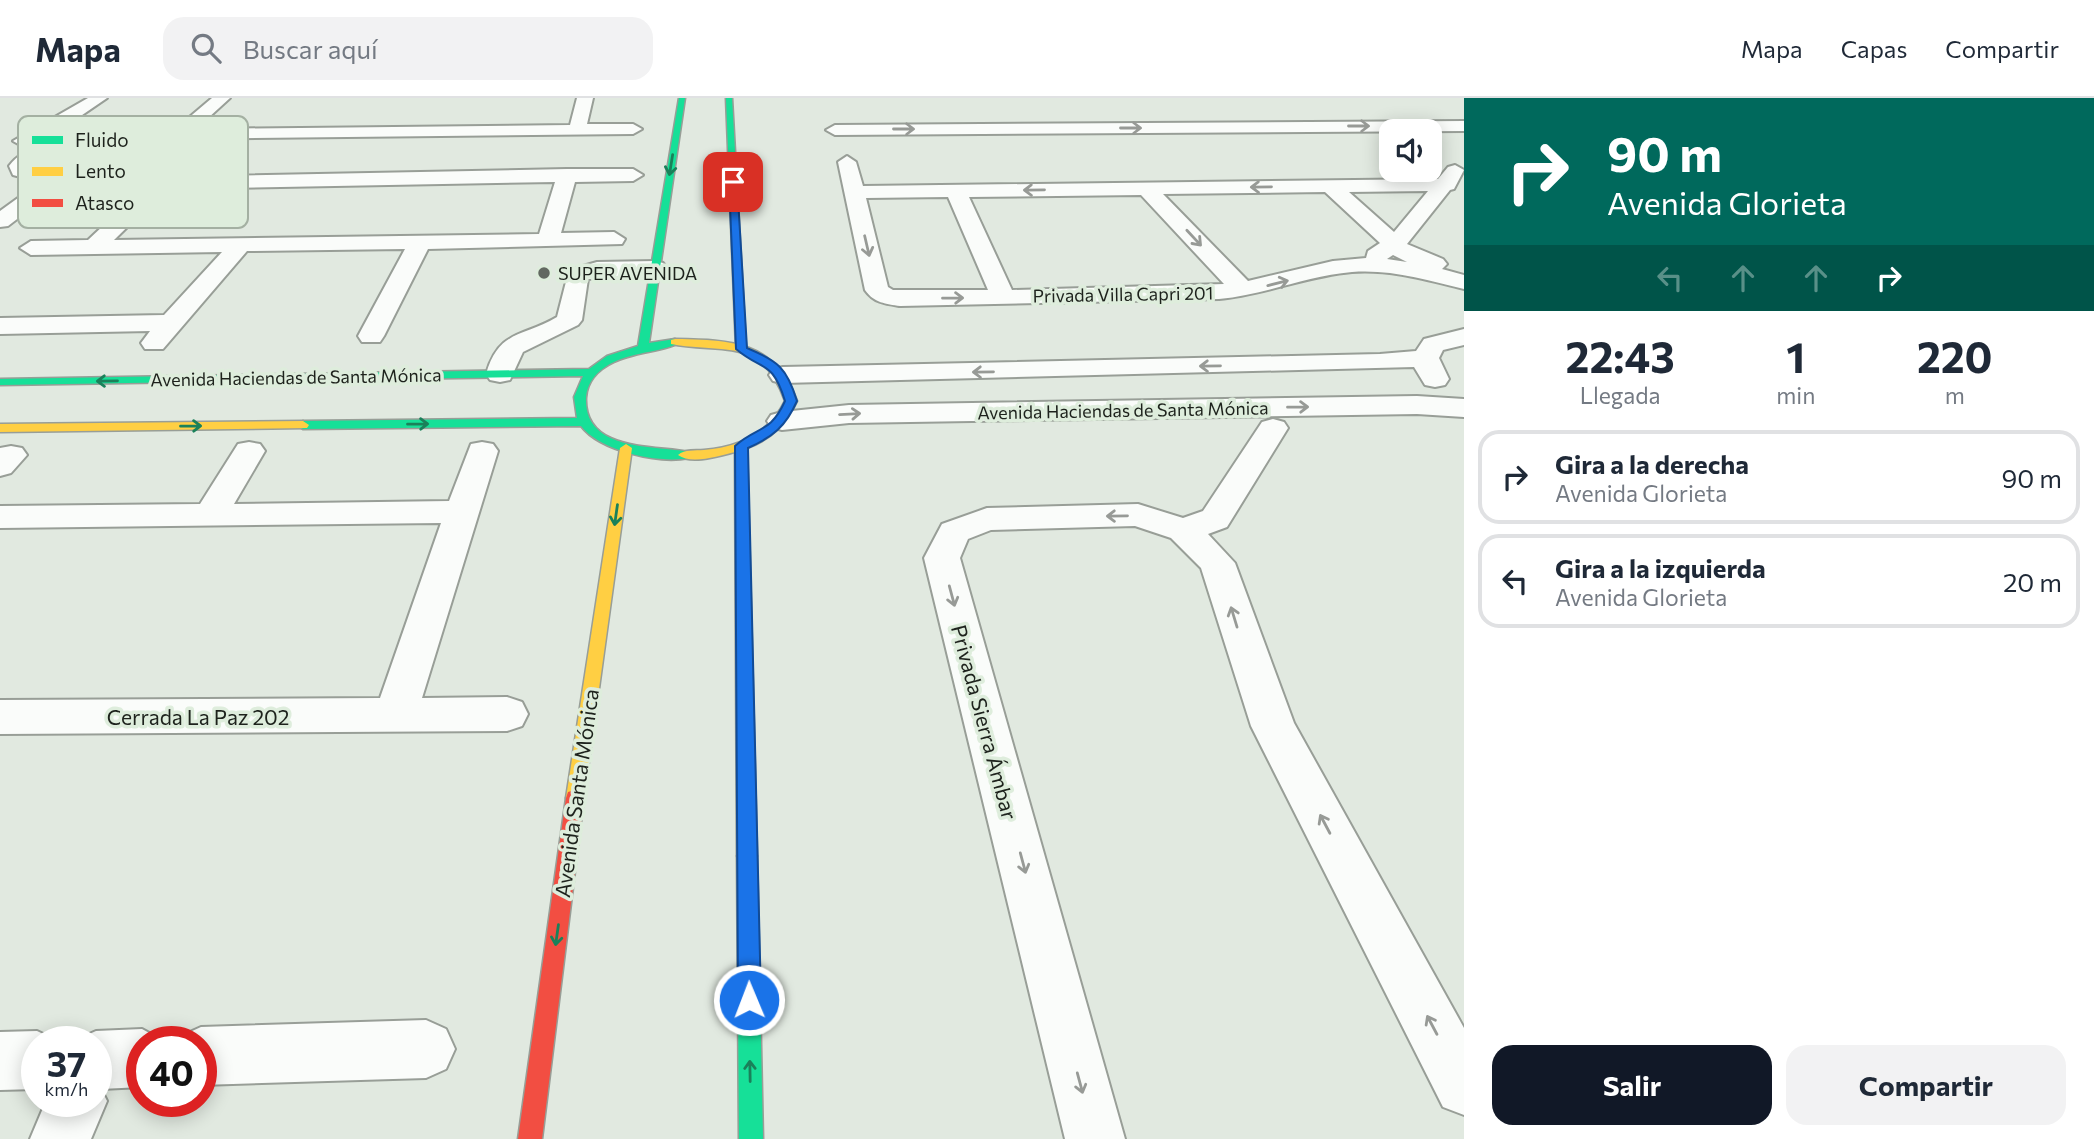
<!DOCTYPE html>
<html lang="es">
<head>
<meta charset="utf-8">
<style>
  body { margin:0; font-family:Commissioner,sans-serif; background:#f2f2f3; color:#1f2937; height:100vh; display:flex; flex-direction:column; font-size:26px; white-space:nowrap }
  * { box-sizing:border-box; margin:0 }
  p { font-size:23px; color:#747a83 }
  .icon { flex:none; width:38px; height:38px; fill:none; stroke:currentColor; stroke-width:2; stroke-linecap:round; stroke-linejoin:round }
  .map { position:relative; flex:1; overflow:hidden }
  .panel { display:flex; flex-direction:column; background:#fff; width:630px }
  .panel>* { flex:none }
  .banner { background:#00695c; color:#fff; overflow:hidden }
  .buttons { position:absolute; left:1379px; top:21px; display:grid; gap:14px }
  .buttons a { display:grid; place-items:center; width:63px; height:63px; border-radius:14px; background:#fff; box-shadow:0 4px 18px #0003; font-size:35px }
  .speed { position:absolute; left:21px; top:928px; display:flex; gap:14px; font-size:35px; font-weight:700; text-align:center }
  .speed>* { display:grid; place-content:center; width:91px; height:91px; border-radius:50%; background:#fff; box-shadow:0 4px 18px #0003; line-height:1 }
  .speed small { font-size:18px; font-weight:400 }
  .speed .limit { border:10px solid #d22; background:#fff; color:#111 }
  .pin { position:absolute; display:grid; place-items:center; width:60px; height:60px; color:#fff; margin:-30px; border-radius:14px; box-shadow:0 4px 10px #0006 }
  .me { position:absolute; width:77px; margin:-38px; rotate:359deg; stroke-linejoin:round; filter:drop-shadow(0 0 5px #0008) }
  .turn { display:flex; align-items:center; gap:24px; height:147px; padding:0 28px; font-size:32px }
  .turn .icon { width:91px; height:91px; stroke-width:2.5 }
  .turn b { display:block; font-size:49px; line-height:60px }
  .lanes { display:flex; align-items:center; height:66px; padding:0 28px; background:#0003; justify-content:center; gap:35px; direction:ltr }
  .lanes .off { opacity:.35 }
  .eta { display:flex; justify-content:space-evenly; align-items:center; height:119px; text-align:center }
  .eta b { font-size:42px; font-weight:700; line-height:49px }
  .action { display:flex; gap:14px; margin-top:auto; padding:14px 28px }
  .action a { flex:1; height:80px; border-radius:21px; background:#111827; color:#fff; font-size:28px; font-weight:700; line-height:80px; text-align:center }
  .action a+a { background:#f2f2f3; color:#1f2937 }
  ul { padding:0; list-style:none }
  li { display:flex; align-items:center; gap:21px; height:94px; margin:0 14px 10px; padding:0 14px; border:4px solid #e0e1e3; border-radius:21px }
  li div { flex:1 }
  li b { display:block; font-size:26px }
  li em { font-style:normal }
  header { display:flex; align-items:center; gap:42px; box-sizing:border-box; height:98px; padding:0 35px; background:#fff; border-bottom:2px solid #e0e1e3 }
  header strong { font-size:33px }
  nav { display:flex; gap:38px; margin-inline-start:auto; font-size:24px }
  .search { width:490px; height:63px; background:#f2f2f3; display:flex; align-items:center; gap:18px; box-sizing:border-box; padding:0 24px; border-radius:21px; color:#747a83; font-size:26px }
  main { display:flex; flex:1; min-height:0 }
  .map>svg:first-child { display:block }
  .lines { fill:none; stroke-linecap:round; stroke-linejoin:round }
  .street-casing { stroke:#989e97; stroke-width:4 }
  .fast-casing { stroke:#989e97; stroke-width:3 }
  .slow-casing { stroke:#989e97; stroke-width:3 }
  .jam-casing { stroke:#989e97; stroke-width:3 }
  .street { fill:#fafcfa; fill-rule:evenodd }
  .fast { fill:#16e098; fill-rule:evenodd }
  .slow { fill:#ffcf43; fill-rule:evenodd }
  .jam { fill:#f24e42; fill-rule:evenodd }
  .oneway { stroke:#979a96 }
  .oneway2 { stroke:#1a815a }
  .route { fill:#1a73e8; stroke:#114b97; stroke-width:2 }
  .poi-dot { fill:#626861; stroke:#deeddc; stroke-width:2.5 }
  .labels { text-anchor:middle; dominant-baseline:central; stroke-width:7; stroke-linejoin:round; paint-order:stroke }
  .far-poi-label { font-size:18px; fill:#1d221c; stroke:#deeddc; text-anchor:start }
  .far-street-label { font-size:18px; fill:#1d221c; stroke:#deeddc }
  .street-label { font-size:21px; fill:#1d221c; stroke:#deeddc }
  .key { fill:#deeddc; stroke:#a4b0a2; stroke-width:2 }
  .key-label { font-size:19px; fill:#1d221c }
</style>
</head>
<body>
<header>
<strong>Mapa</strong>
<div class="search"><svg class="icon" aria-label="search" viewBox="0 0 24 24"><circle cx="10" cy="10" r="6"/><path d="M15 15l6 6"/></svg>Buscar aquí</div>
<nav><a>Mapa</a><a>Capas</a><a>Compartir</a></nav>
</header>
<main>
<div class="map">
<svg width="1464" height="1041" viewBox="0 0 1464 1041">
  <rect width="100%" height="100%" fill="#e1e9e0"/>
  <g class="lines">
    <defs>
      <path id="street" d="M 88,0 L 107,0 L 47,41 L 22,48 L 13,43 Z
        M 212,0 L 230,0 L 196,31 L 570,27 L 577,0 L 593,0 L 587,26 L 633,26 L 642,31 L 633,36 L 173,41 L 170,37 L 173,33 Z
        M 1464,23 L 1464,33 L 835,37 L 826,32 L 835,27 Z
        M 88,40 L 110,40 L 135,48 L 137,57 L 112,74 L 64,85 L 8,128 L 0,129 L 0,113 L 40,84 L 13,77 L 9,68 C 26,45 61,42 88,40 ZM 88,50 L 108,50 L 119,55 C 94,71 57,81 28,69 L 55,55 Z
        M 171,57 L 180,63 L 174,79 L 567,71 L 633,71 L 643,77 L 633,83 L 575,84 L 561,135 L 614,134 L 625,141 L 622,146 L 428,151 L 384,238 L 380,244 L 362,244 L 358,238 L 405,151 L 247,153 L 163,251 L 145,251 L 141,245 L 150,233 L 0,236 L 0,220 L 164,217 L 222,154 L 31,157 L 20,150 L 31,143 L 88,142 L 152,82 L 164,59 ZM 555,84 L 539,136 L 114,142 L 166,91 Z
        M 847,58 L 856,64 L 863,88 L 1438,81 L 1448,69 L 1455,67 L 1464,72 L 1454,91 L 1450,92 L 1407,146 L 1443,161 L 1447,166 L 1442,171 L 1464,177 L 1464,191 C 1427,182 1390,171 1352,174 C 1306,178 1264,197 1219,201 L 900,208 C 886,206 874,205 865,192 L 838,64 ZM 1428,93 L 1394,134 L 1349,94 ZM 1325,94 L 1380,145 L 1368,153 L 1366,160 L 1333,163 L 1248,183 L 1163,96 ZM 1141,97 L 1224,186 L 1012,192 L 969,99 ZM 948,99 L 988,192 L 893,192 L 888,189 L 866,100 ZM 1393,157 L 1407,164 L 1387,161 Z
        M 655,163 L 663,165 L 667,170 L 663,175 L 588,181 L 582,222 L 578,227 L 523,254 L 510,282 L 500,284 L 490,282 L 486,276 C 499,231 524,239 557,219 L 569,172 L 597,164 Z
        M 1464,231 L 1464,247 L 1443,252 L 1439,260 L 1449,281 L 1445,287 L 1435,289 L 1425,287 L 1414,269 L 783,285 L 773,283 L 769,277 L 773,271 L 783,269 L 1380,256 L 1416,253 L 1424,241 Z
        M 1417,298 L 1464,301 L 1464,319 L 1417,316 L 849,325 L 782,332 L 771,329 L 767,323 L 771,317 L 782,314 L 849,307 Z
        M 1273,321 L 1284,324 L 1288,330 L 1227,429 L 1208,436 L 1235,465 L 1294,625 L 1464,930 L 1464,1017 L 1443,1009 L 1251,628 L 1201,470 L 1171,440 L 1135,428 L 991,432 L 968,441 L 960,460 L 1125,1041 L 1065,1041 L 924,460 L 942,426 L 987,410 L 1138,406 L 1183,420 L 1203,413 L 1262,324 Z
        M 249,344 L 260,346 L 265,353 L 234,406 L 449,403 L 471,346 L 482,344 L 493,346 L 498,353 L 422,600 L 507,599 L 522,604 L 528,616 L 522,628 L 507,633 L 0,636 L 0,602 L 380,600 L 441,425 L 0,430 L 0,408 L 200,406 L 238,346 Z
        M 11,348 L 22,350 L 27,357 L 11,375 L 0,378 L 0,350 Z
        M 426,922 L 446,931 L 455,951 L 446,971 L 426,980 L 201,987 L 201,943 L 178,943 L 181,938 L 201,929 Z
        M 142,931 L 164,943 L 142,943 L 142,989 L 101,991 L 107,1003 L 91,1041 L 30,1041 L 46,1003 L 96,1003 L 96,943 L 76,942 L 96,933 Z
        M 37,933 L 58,943 L 37,943 L 37,991 L 0,992 L 0,934 Z"/>
      <path id="fast" d="M 679,0 L 685,0 L 649,245 L 675,241 L 680,244 C 668,253 633,254 614,264 C 599,271 587,283 586,300 C 584,354 654,347 689,354 L 689,360 C 659,366 600,353 581,328 L 303,331 L 297,327 L 303,323 L 577,320 L 574,299 L 583,278 L 0,287 L 0,281 L 589,271 L 607,258 L 638,248 Z
        M 726,0 L 732,0 L 746,251 L 741,254 L 736,251 Z
        M 747,749 L 754,752 L 757,758 L 763,1041 L 739,1041 L 737,758 L 740,752 Z"/>
      <path id="slow" d="M 675,241 C 732,242 775,243 797,303 C 786,326 772,341 747,350 L 757,758 L 754,764 L 747,767 L 740,764 L 737,758 L 735,354 C 719,358 691,367 678,357 C 685,351 695,353 704,352 C 739,349 769,336 785,303 C 762,238 725,256 671,246 L 671,242 Z
        M 303,323 L 309,327 L 307,330 L 0,334 L 0,326 Z
        M 626,346 L 632,350 L 584,700 L 582,706 L 575,708 L 568,706 L 566,700 L 620,350 Z"/>
      <path id="jam" d="M 575,692 L 582,694 L 584,700 L 542,1041 L 518,1041 L 566,700 L 568,694 Z"/>
    </defs>
    <use href="#street" class="street-casing"/>
    <use href="#fast" class="fast-casing"/>
    <use href="#slow" class="slow-casing"/>
    <use href="#jam" class="jam-casing"/>
    <use href="#street" class="street"/>
    <use href="#fast" class="fast"/>
    <use href="#slow" class="slow"/>
    <use href="#jam" class="jam"/>
  </g>
  <defs><path id="oneway-shaft" d="M-6 0H5M1.5-3L5.5 0L1.5 3" fill="none" stroke-width="1.6" stroke-linecap="round" stroke-linejoin="round" transform="scale(1.75)"/></defs>
  <g class="oneway">
    <use href="#oneway-shaft" transform="translate(1359 28)"/>
    <use href="#oneway-shaft" transform="translate(1131 30)"/>
    <use href="#oneway-shaft" transform="translate(904 31)"/>
    <use href="#oneway-shaft" transform="translate(1261 89) rotate(179)"/>
    <use href="#oneway-shaft" transform="translate(1034 92) rotate(179)"/>
    <use href="#oneway-shaft" transform="translate(1194 140) rotate(47)"/>
    <use href="#oneway-shaft" transform="translate(867 148) rotate(77)"/>
    <use href="#oneway-shaft" transform="translate(1278 185) rotate(-14)"/>
    <use href="#oneway-shaft" transform="translate(953 200) rotate(-1)"/>
    <use href="#oneway-shaft" transform="translate(1210 268) rotate(179)"/>
    <use href="#oneway-shaft" transform="translate(983 274) rotate(179)"/>
    <use href="#oneway-shaft" transform="translate(1298 309) rotate(-1)"/>
    <use href="#oneway-shaft" transform="translate(850 316) rotate(-3)"/>
    <use href="#oneway-shaft" transform="translate(1117 418) rotate(179)"/>
    <use href="#oneway-shaft" transform="translate(952 498) rotate(75)"/>
    <use href="#oneway-shaft" transform="translate(1234 519) rotate(-107)"/>
    <use href="#oneway-shaft" transform="translate(1325 726) rotate(-118)"/>
    <use href="#oneway-shaft" transform="translate(1023 765) rotate(75)"/>
    <use href="#oneway-shaft" transform="translate(1432 927) rotate(-118)"/>
    <use href="#oneway-shaft" transform="translate(1080 985) rotate(75)"/>
  </g>
  <g class="oneway2">
    <use href="#oneway-shaft" transform="translate(671 67) rotate(99)"/>
    <use href="#oneway-shaft" transform="translate(107 283) rotate(179)"/>
    <use href="#oneway-shaft" transform="translate(418 326) rotate(-1)"/>
    <use href="#oneway-shaft" transform="translate(191 328) rotate(-1)"/>
    <use href="#oneway-shaft" transform="translate(616 417) rotate(98)"/>
    <use href="#oneway-shaft" transform="translate(557 837) rotate(98)"/>
    <use href="#oneway-shaft" transform="translate(750 973) rotate(-91)"/>
  </g>
  <path class="route" d="M 733,81 L 737,84 L 747,250 C 778,263 787,270 797,303 C 786,328 773,339 748,350 L 761,902 L 757,910 L 749,914 L 741,910 L 738,902 L 735,348 C 757,328 770,336 785,303 C 772,261 763,274 736,251 L 729,84 Z"/>
  <circle class="poi-dot" cx="544" cy="175" r="7"/>
  <g class="labels">
    <g class="far-poi-label">
      <text x="558" y="175">SUPER AVENIDA</text>
    </g>
    <g class="far-street-label">
      <text transform="translate(1123 196) rotate(-1)">Privada Villa Capri 201</text>
      <text transform="translate(296 279) rotate(-1)">Avenida Haciendas de Santa Mónica</text>
      <text transform="translate(1123 312) rotate(-1)">Avenida Haciendas de Santa Mónica</text>
    </g>
    <g class="street-label">
      <text x="198" y="618">Cerrada La Paz 202</text>
      <text transform="translate(985 624) rotate(75)">Privada Sierra Ámbar</text>
      <text transform="translate(576 695) rotate(-82)">Avenida Santa Mónica</text>
    </g>
  </g>
  <rect x="18" y="18" width="230" height="112" rx="10" class="key"/>
  <rect x="32" y="38" width="31" height="8" fill="#16e098"/>
  <rect x="32" y="69" width="31" height="9" fill="#ffcf43"/>
  <rect x="32" y="101" width="31" height="8" fill="#f24e42"/>
  <g class="key-label">
    <text x="75" y="49">Fluido</text>
    <text x="75" y="80">Lento</text>
    <text x="75" y="112">Atasco</text>
  </g>
</svg>
<div class="buttons">
<a><svg class="icon" aria-label="sound" viewBox="0 0 24 24"><path d="M4 9h4l5-4v14l-5-4H4zM17 9q2 3 0 6"/></svg></a>
</div>
<div class="speed"><div>37<small>km/h</small></div><div class="limit">40</div></div>
<div class="pin" style="left:733px;top:84px;background:#d93025"><svg class="icon" aria-label="arrive" viewBox="0 0 24 24"><path d="M6 21V4h12l-3 4 3 4H6"/></svg></div>
<svg class="me" style="left:749px;top:902px" viewBox="-20 -20 40 40"><circle r="17" fill="#1a73e8" stroke="#fff" stroke-width="3"/><path d="M0-11L8 9 0 5-8 9z" fill="#fff"/></svg>
</div>
<section class="panel">
<div class="banner">
<div class="turn"><svg class="icon" aria-label="right" viewBox="0 0 24 24"><path d="M7 20v-9h11M14 6l5 5-5 5"/></svg><div><b>90 m</b>Avenida Glorieta</div></div>
<div class="lanes"><svg class="icon off" aria-label="left" viewBox="0 0 24 24"><path d="M17 20v-9H6M10 6l-5 5 5 5"/></svg><svg class="icon off" aria-label="ahead" viewBox="0 0 24 24"><path d="M12 20V5M6 11l6-6 6 6"/></svg><svg class="icon off" aria-label="ahead" viewBox="0 0 24 24"><path d="M12 20V5M6 11l6-6 6 6"/></svg><svg class="icon" aria-label="right" viewBox="0 0 24 24"><path d="M7 20v-9h11M14 6l5 5-5 5"/></svg></div>
</div>
<div class="eta">
<div><b>22:43</b><p>Llegada</p></div>
<div><b>1</b><p>min</p></div>
<div><b>220</b><p>m</p></div>
</div>
<ul>
<li><svg class="icon" aria-label="right" viewBox="0 0 24 24"><path d="M7 20v-9h11M14 6l5 5-5 5"/></svg><div><b>Gira a la derecha</b><p>Avenida Glorieta</p></div><em>90 m</em></li>
<li><svg class="icon" aria-label="left" viewBox="0 0 24 24"><path d="M17 20v-9H6M10 6l-5 5 5 5"/></svg><div><b>Gira a la izquierda</b><p>Avenida Glorieta</p></div><em>20 m</em></li>
</ul>
<div class="action"><a>Salir</a><a>Compartir</a></div>
</section>
</main>
</body>
</html>
